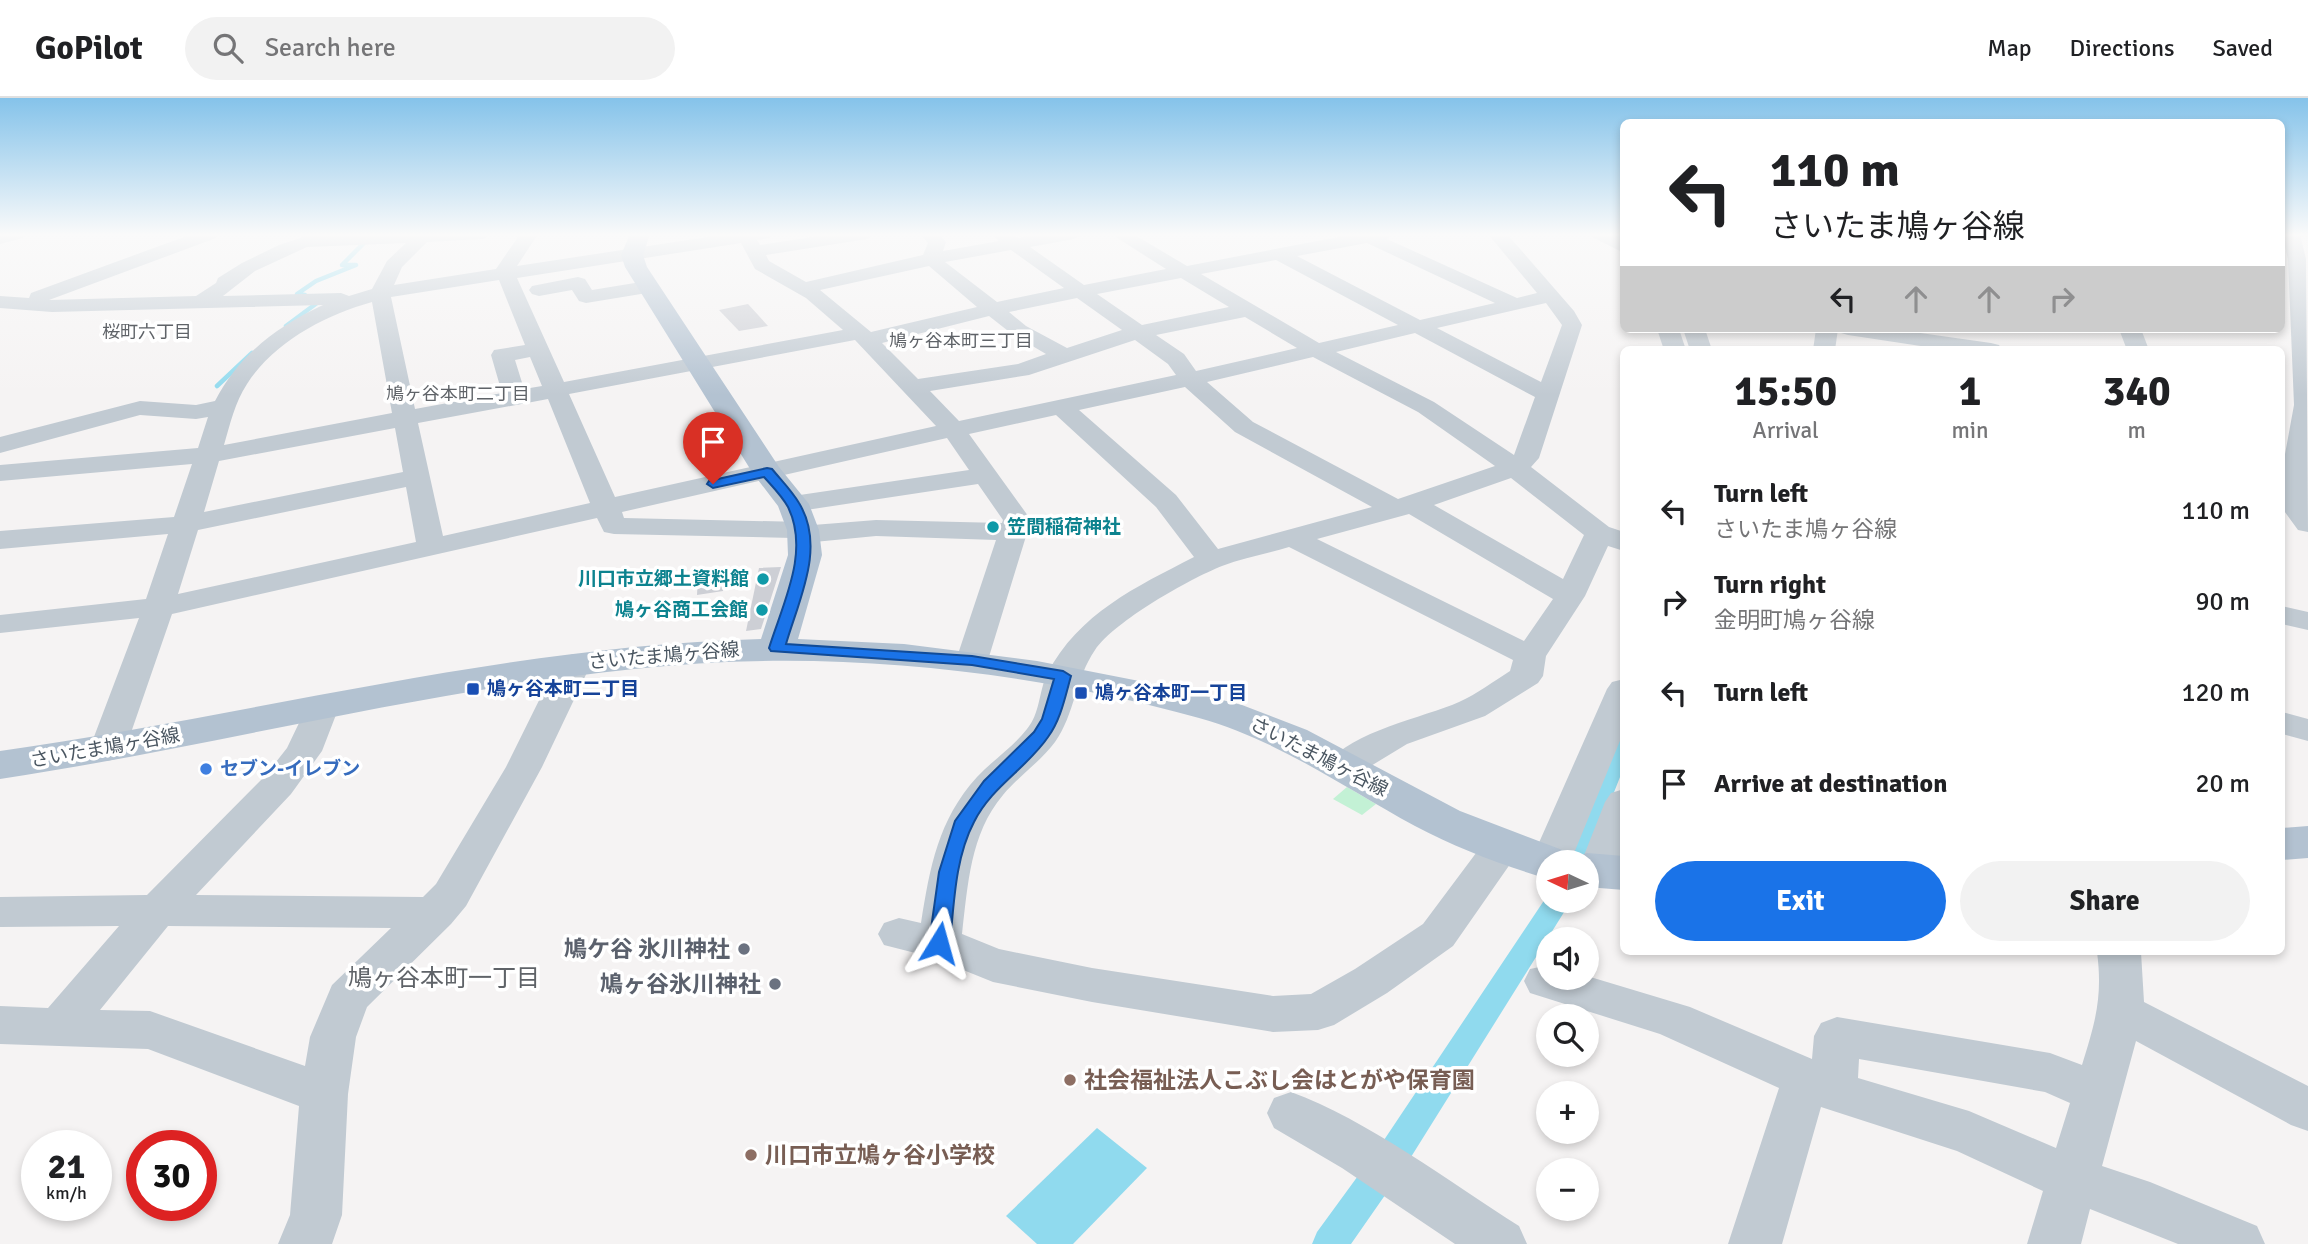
<!DOCTYPE html>
<html lang="en">
<head>
<meta charset="utf-8">
<style>
  body { margin:0; font-family:Signika,"Noto Sans JP",sans-serif; background:#f2f2f2; color:#202124; height:100vh; display:flex; flex-direction:column; font-size:26px; white-space:nowrap }
  * { box-sizing:border-box; margin:0 }
  p { font-size:23px; color:#757577 }
  .icon { flex:none; width:38px; height:38px; fill:none; stroke:currentColor; stroke-width:2; stroke-linecap:round; stroke-linejoin:round }
  .map { position:relative; flex:1; overflow:hidden }
  .panel { position:absolute; left:1620px; top:248px; width:665px; height:609px; display:flex; flex-direction:column; background:#fff; border-radius:10px; box-shadow:0 4px 10px #0003 }
  .panel>* { flex:none }
  .hud { position:absolute; left:1620px; top:21px; width:665px; height:214px; border-radius:10px; box-shadow:0 4px 10px #0003; background:#fff; color:#202124; overflow:hidden }
  .needle { width:46px; rotate:274deg }
  .fabs { position:absolute; left:1536px; top:752px; display:grid; gap:14px }
  .fabs a { display:grid; place-items:center; width:63px; height:63px; border-radius:50%; background:#fff; box-shadow:0 4px 10px #0003; font-size:35px }
  .speed { position:absolute; left:21px; top:1032px; display:flex; gap:14px; font-size:35px; font-weight:700; text-align:center }
  .speed>* { display:grid; place-content:center; width:91px; height:91px; border-radius:50%; background:#fff; box-shadow:0 4px 10px #0003; line-height:1 }
  .speed small { font-size:18px; font-weight:400 }
  .speed .limit { border:10px solid #d22; background:#fff; color:#111 }
  .pin { position:absolute; display:grid; place-items:center; width:60px; height:60px; color:#fff; margin:-72px -30px; border-radius:50% 50% 50% 0; rotate:-45deg; box-shadow:0 0 7px #0007 }
  .pin .icon { rotate:45deg }
  .me { position:absolute; width:77px; margin:-38px; rotate:8deg; stroke-linejoin:round; filter:drop-shadow(0 0 5px #0008) }
  .turn { display:flex; align-items:center; gap:24px; height:147px; padding:0 35px; font-size:32px }
  .turn .icon { width:91px; height:91px; stroke-width:2.5 }
  .turn b { display:block; font-size:49px; line-height:60px }
  .lanes { display:flex; align-items:center; height:66px; padding:0 35px; background:#0003; justify-content:center; gap:35px; direction:ltr }
  .lanes .off { opacity:.35 }
  .eta { display:flex; justify-content:space-evenly; align-items:center; height:119px; text-align:center }
  .eta b { font-size:42px; font-weight:800; line-height:49px }
  .cta { display:flex; gap:14px; margin-top:auto; padding:14px 35px }
  .cta a { flex:1; height:80px; border-radius:42px; background:#1a73e8; color:#fff; font-size:28px; font-weight:800; line-height:80px; text-align:center }
  .cta a+a { background:#f2f2f2; color:#202124 }
  ul { padding:0; list-style:none }
  li { display:flex; align-items:center; gap:21px; height:91px; padding:0 35px }
  li div { flex:1 }
  li b { display:block; font-size:26px }
  li em { font-style:normal }
  header { display:flex; align-items:center; gap:42px; box-sizing:border-box; height:98px; padding:0 35px; background:#fff; border-bottom:2px solid #e0e0e0 }
  header strong { font-size:33px }
  nav { display:flex; gap:38px; margin-inline-start:auto; font-size:24px }
  .search { width:490px; height:63px; background:#f2f2f2; display:flex; align-items:center; gap:18px; box-sizing:border-box; padding:0 24px; border-radius:38px; color:#757577; font-size:26px }
  .map>svg:first-child { display:block }
  .green { fill:#c3f1d5 }
  .water { fill:#90daee }
  .lines { fill:none; stroke-linecap:round; stroke-linejoin:round }
  .stream { stroke:#90daee; stroke-width:4.5 }
  .canal { fill:#90daee; fill-rule:evenodd }
  .building { fill:#cdcfd5 }
  .minor { fill:#c1cad2; fill-rule:evenodd }
  .major { fill:#b3c2d1; fill-rule:evenodd }
  .route { fill:#1a73e8; stroke:#114b97; stroke-width:2 }
  .culture-dot { fill:#0f9aa8; stroke:#fff; stroke-width:2.5 }
  .transit-dot { fill:#1a4fb4; stroke:#fff; stroke-width:2.5 }
  .shop-dot { fill:#3f7fe0; stroke:#fff; stroke-width:2.5 }
  .worship-dot { fill:#6b7280; stroke:#fff; stroke-width:2.5 }
  .education-dot { fill:#8d6e63; stroke:#fff; stroke-width:2.5 }
  .labels { text-anchor:middle; dominant-baseline:central; stroke-width:7; stroke-linejoin:round; paint-order:stroke }
  .far-neighbourhood-label { font-size:18px; fill:#5f6368; stroke:#fff }
  .culture-label { font-size:19px; font-weight:bold; fill:#0d838f; stroke:#fff; text-anchor:end }
  .street-label { font-size:19px; fill:#4a5661; stroke:#fff }
  .transit-label { font-size:19px; font-weight:bold; fill:#164399; stroke:#fff; text-anchor:start }
  .shop-label { font-size:19px; font-weight:bold; fill:#366cbe; stroke:#fff; text-anchor:start }
  .near-worship-label { font-size:23px; font-weight:bold; fill:#5b616d; stroke:#fff; text-anchor:end }
  .near-education-label { font-size:23px; font-weight:bold; fill:#785e54; stroke:#fff; text-anchor:start }
  .near-neighbourhood-label { font-size:24px; fill:#5f6368; stroke:#fff }
</style>
</head>
<body>
<header>
<strong>GoPilot</strong>
<div class="search"><svg class="icon" aria-label="search" viewBox="0 0 24 24"><circle cx="10" cy="10" r="6"/><path d="M15 15l6 6"/></svg>Search here</div>
<nav><a>Map</a><a>Directions</a><a>Saved</a></nav>
</header>
<div class="map">
<svg width="2308" height="1146" viewBox="0 0 2308 1146">
  <rect width="100%" height="100%" fill="#f5f3f3"/>
  <path class="green" d="M 1347,689 L 1376,706 L 1362,717 L 1333,701 Z"/>
  <path class="water" d="M 1097,1030 L 1147,1070 L 1073,1146 L 1037,1146 L 1006,1118 Z"/>
  <g class="lines">
    <path class="stream" d="M 305,197 L 297,196 L 316,183 L 356,167 L 342,167 L 369,140
      M 286,228 L 321,202
      M 217,288 L 252,255"/>
    <path class="canal" d="M 1607,136 L 1624,137 L 1624,146 L 1609,139 Z
      M 1624,631 L 1624,669 L 1586,765 L 1558,765 L 1612,639 L 1615,634 Z
      M 1549,795 L 1549,803 L 1571,803 L 1406,1067 L 1351,1146 L 1312,1146 L 1317,1134 L 1382,1045 Z"/>
  </g>
  <path class="building" d="M 748,206 L 768,228 L 739,233 L 719,212 Z
    M 781,469 L 761,531 L 746,533 L 759,470 Z
    M 724,474 L 723,493 L 697,497 L 698,477 Z"/>
  <g class="lines">
    <path class="minor" d="M 0,136 L 26,136 L 23,140 L 0,146 Z
      M 192,136 L 219,136 L 216,140 L 49,202 L 196,198 L 216,185 L 218,180 L 242,165 L 279,147 L 312,136 L 492,136 L 483,141 L 427,144 L 402,169 L 394,187 L 496,171 L 520,136 L 538,136 L 517,168 L 727,136 L 773,136 L 770,140 L 757,142 L 760,147 L 831,136 L 876,136 L 867,141 L 766,157 L 769,163 L 806,184 L 923,157 L 928,145 L 920,136 L 939,136 L 946,144 L 943,153 L 999,143 L 991,136 L 1012,136 L 1018,140 L 1040,136 L 1083,136 L 1074,141 L 1030,149 L 1084,187 L 1166,171 L 1111,136 L 1133,136 L 1187,168 L 1354,136 L 1394,136 L 1387,141 L 1517,200 L 1537,195 L 1488,136 L 1507,136 L 1574,213 L 1582,227 L 1539,360 L 1531,369 L 1609,429 L 1624,434 L 1624,453 L 1608,448 L 1585,498 L 1546,558 L 1543,578 L 1538,585 L 1485,618 L 1407,646 L 1356,677 L 1343,681 L 1330,677 L 1325,669 C 1347,634 1423,620 1459,604 C 1477,596 1494,583 1510,573 L 1513,562 L 1289,449 C 1267,456 1243,460 1222,468 C 1189,481 1115,523 1095,552 C 1075,581 1075,616 1055,644 C 1041,663 1019,678 1003,697 C 970,736 968,787 962,836 L 999,851 L 1092,870 L 1273,898 L 1311,896 L 1355,871 L 1423,826 L 1488,739 L 1502,735 L 1516,739 L 1522,749 L 1453,848 L 1387,895 L 1334,927 L 1318,932 L 1273,934 L 1092,904 L 993,884 L 931,859 L 884,847 L 878,836 L 884,825 L 899,820 L 921,825 C 930,769 938,722 977,679 C 993,662 1013,649 1027,631 C 1040,616 1039,593 1047,576 C 1079,515 1136,489 1194,459 L 1156,409 L 1056,317 L 969,336 L 1031,422 L 988,562 L 984,569 L 972,572 L 960,569 L 956,562 L 996,442 L 876,438 L 804,445 L 793,440 L 614,436 L 604,434 L 597,420 L 172,516 L 125,652 L 120,660 L 107,663 L 94,660 L 89,652 L 139,520 L 0,535 L 0,517 L 146,501 L 168,436 L 0,451 L 0,433 L 174,419 L 192,366 L 0,383 L 0,367 L 198,350 L 208,319 L 196,321 L 140,317 L 0,355 L 0,339 L 140,303 L 196,307 L 215,303 C 239,257 276,229 323,207 L 52,214 L 0,210 L 0,198 L 29,200 L 31,195 ZM 406,145 L 387,163 L 372,191 L 349,198 L 341,195 L 223,198 L 255,173 L 307,149 ZM 741,145 L 755,171 L 806,200 L 843,232 L 564,284 L 517,180 ZM 1367,145 L 1495,205 L 1420,222 L 1297,158 ZM 1011,152 L 1064,190 L 997,204 L 945,164 ZM 1276,162 L 1398,227 L 1319,245 L 1201,176 ZM 929,168 L 977,209 L 871,234 L 820,192 ZM 1181,180 L 1229,209 L 1142,227 L 1097,196 ZM 499,182 L 525,247 L 494,252 L 491,257 L 502,295 L 415,311 L 391,199 ZM 1077,200 L 1122,232 L 1067,250 L 1026,228 L 1009,214 ZM 372,204 L 392,315 L 224,347 C 230,326 235,304 247,286 C 274,244 325,217 372,204 ZM 1546,205 L 1562,227 L 1541,284 L 1437,230 ZM 989,218 L 1012,236 L 1046,256 L 1018,266 L 918,281 L 882,245 ZM 1245,219 L 1297,250 L 1196,273 L 1184,256 L 1156,237 ZM 1415,235 L 1535,299 L 1514,357 L 1434,304 L 1336,254 ZM 855,242 L 936,328 L 615,399 L 569,296 ZM 1135,242 L 1168,266 L 1176,277 L 959,323 L 930,293 L 1029,277 ZM 530,259 L 542,288 L 524,291 L 515,262 ZM 1313,259 L 1418,314 L 1495,368 L 1398,401 L 1253,324 L 1207,284 ZM 1185,289 L 1235,334 L 1372,409 L 1218,451 L 1176,397 L 1079,312 ZM 548,301 L 590,405 L 443,438 L 418,325 ZM 395,330 L 403,374 L 204,414 L 219,363 ZM 947,340 L 969,372 L 793,398 L 783,400 L 779,406 L 783,412 L 793,414 L 978,386 L 1003,422 L 1002,425 L 876,422 L 813,427 L 803,424 L 624,420 L 622,414 ZM 1511,380 L 1584,437 L 1563,481 L 1434,407 ZM 406,389 L 416,444 L 178,496 L 198,432 ZM 1409,416 L 1553,501 L 1524,543 L 1317,441 Z
      M 1586,136 L 1610,136 L 1624,143 L 1624,155 Z
      M 2282,136 L 2300,136 L 2306,161 L 2308,434 L 2298,432 L 2282,410 L 2283,367 L 2294,307 L 2288,161 Z
      M 578,179 L 585,181 L 592,192 L 647,183 L 657,189 L 647,195 L 586,205 L 579,203 L 572,192 L 539,198 L 532,196 L 529,192 L 532,188 Z
      M 1657,231 L 1679,231 L 1686,252 L 1664,252 Z
      M 1683,231 L 1705,231 L 1712,252 L 1690,252 Z
      M 1816,231 L 1892,231 L 1991,245 L 1999,247 L 2002,252 L 1947,252 L 1848,237 L 1841,235 L 1838,231 L 1835,252 L 1813,252 Z
      M 2119,231 L 2141,231 L 2149,252 L 2127,252 Z
      M 2282,508 L 2308,514 L 2308,532 L 2282,526 Z
      M 574,556 L 586,559 L 591,566 L 542,669 L 466,808 L 451,826 L 367,909 L 356,939 L 348,996 L 342,1117 L 332,1146 L 278,1146 L 290,1117 L 299,1008 L 148,951 L 0,946 L 0,908 L 48,910 L 119,828 L 0,829 L 0,799 L 147,797 L 265,678 L 287,650 L 310,602 L 322,598 L 334,602 L 339,609 L 322,653 L 291,696 L 196,797 L 423,799 L 436,786 L 506,669 L 557,566 L 562,559 ZM 168,828 L 391,830 L 332,887 L 310,939 L 305,968 L 150,913 L 100,912 Z
      M 1624,581 L 1624,633 L 1570,765 L 1549,765 L 1549,779 L 1536,775 L 1530,765 L 1607,591 L 1612,584 Z
      M 2282,614 L 2308,621 L 2308,643 L 2282,636 Z
      M 1624,691 C 1624,723 1629,756 1612,784 L 1598,788 L 1587,785 L 1587,765 L 1581,765 L 1605,704 L 1611,695 Z
      M 2097,854 L 2141,854 L 2144,904 L 2308,988 L 2308,1033 L 2291,1027 L 2136,943 L 2102,1068 L 2150,1084 L 2257,1128 L 2265,1146 L 2178,1146 L 2090,1111 L 2081,1146 L 2027,1146 L 2043,1093 L 1957,1053 L 1821,1009 L 1782,1146 L 1728,1146 L 1779,990 L 1660,936 L 1530,895 L 1524,883 L 1530,871 L 1549,867 L 1549,880 L 1587,880 L 1587,878 L 1690,909 L 1812,961 L 1814,938 L 1821,925 L 1837,919 L 2050,955 L 2082,967 C 2095,925 2103,899 2097,854 ZM 1859,961 L 2045,994 L 2070,1005 L 2056,1050 L 1969,1013 L 1858,980 Z
      M 1291,994 C 1366,1021 1451,1085 1519,1128 L 1527,1146 L 1455,1146 L 1342,1070 L 1274,1030 L 1267,1015 L 1274,1000 Z"/>
    <path class="major" d="M 630,136 L 650,136 L 643,157 L 647,169 L 779,369 L 809,406 L 819,432 L 822,457 L 798,541 L 904,546 L 1037,563 L 1175,590 L 1242,607 L 1307,632 L 1460,713 L 1565,753 L 1570,761 L 1587,755 L 1624,758 L 1624,792 L 1587,789 L 1587,765 L 1549,765 L 1549,781 C 1503,768 1457,750 1415,728 C 1343,689 1278,642 1199,620 C 1018,570 821,550 634,571 C 420,593 212,649 0,681 L 0,653 C 254,617 504,548 761,541 L 788,457 L 787,432 L 778,408 L 752,374 L 625,169 L 621,157 Z
      M 2308,728 L 2308,760 L 2282,762 L 2282,730 Z"/>
  </g>
  <linearGradient id="sky" x2="0" y2="1"><stop stop-color="#85c3ea"/><stop offset="0.46" stop-color="#fafafa"/><stop offset="1" stop-color="#fafafa" stop-opacity="0"/></linearGradient>
  <rect width="2308" height="297" fill="url(#sky)"/>
  <path class="route" d="M 767,370 L 772,371 C 781,382 792,393 799,405 C 826,449 799,501 786,546 L 972,558 L 1063,573 L 1071,578 C 1065,599 1061,621 1048,639 C 1027,670 991,689 974,724 C 955,760 954,806 950,845 L 946,851 L 939,853 L 932,851 L 929,845 L 939,774 L 955,723 L 984,683 L 1034,634 L 1042,621 L 1054,581 L 972,567 L 771,553 L 769,550 C 783,505 810,454 788,409 C 782,398 772,388 764,379 L 713,390 L 707,386 L 709,383 Z"/>
  <g class="culture-dot">
    <circle cx="993" cy="429" r="7"/>
    <circle cx="763" cy="481" r="7"/>
    <circle cx="762" cy="512" r="7"/>
  </g>
  <g class="transit-dot">
    <rect x="466" y="584" width="14" height="14" rx="3.5"/>
    <rect x="1074" y="588" width="14" height="14" rx="3.5"/>
  </g>
  <circle class="shop-dot" cx="206" cy="671" r="7"/>
  <g class="worship-dot">
    <circle cx="744" cy="851" r="7"/>
    <circle cx="775" cy="886" r="7"/>
  </g>
  <g class="education-dot">
    <circle cx="1070" cy="982" r="7"/>
    <circle cx="751" cy="1057" r="7"/>
  </g>
  <g class="labels">
    <g class="far-neighbourhood-label">
      <text x="147" y="234">桜町六丁目</text>
      <text x="961" y="243">鳩ヶ谷本町三丁目</text>
      <text x="458" y="296">鳩ヶ谷本町二丁目</text>
    </g>
    <g class="culture-label">
      <text x="1007" y="429" text-anchor="start">笠間稲荷神社</text>
      <text x="749" y="481">川口市立郷土資料館</text>
      <text x="748" y="512">鳩ヶ谷商工会館</text>
    </g>
    <g class="street-label">
      <text transform="translate(664 558) rotate(-5)">さいたま鳩ヶ谷線</text>
      <text transform="translate(105 650) rotate(-10)">さいたま鳩ヶ谷線</text>
      <text transform="translate(1319 659) rotate(27)">さいたま鳩ヶ谷線</text>
    </g>
    <g class="transit-label">
      <text x="487" y="591">鳩ヶ谷本町二丁目</text>
      <text x="1095" y="595">鳩ヶ谷本町一丁目</text>
    </g>
    <g class="shop-label">
      <text x="220" y="671">セブン-イレブン</text>
    </g>
    <g class="near-worship-label">
      <text x="730" y="851">鳩ケ谷 氷川神社</text>
      <text x="761" y="886">鳩ヶ谷氷川神社</text>
    </g>
    <g class="near-education-label">
      <text x="1084" y="982">社会福祉法人こぶし会はとがや保育園</text>
      <text x="765" y="1057">川口市立鳩ヶ谷小学校</text>
    </g>
    <g class="near-neighbourhood-label">
      <text x="444" y="880">鳩ヶ谷本町一丁目</text>
    </g>
  </g>
</svg>
<div class="fabs">
<a><svg class="needle" viewBox="-14 -14 28 28"><path d="M0-13l5 13h-10z" fill="#e53935"/><path d="M0 13l5-13h-10z" fill="#757577"/></svg></a>
<a><svg class="icon" aria-label="sound" viewBox="0 0 24 24"><path d="M4 9h4l5-4v14l-5-4H4zM17 9q2 3 0 6"/></svg></a>
<a><svg class="icon" aria-label="search" viewBox="0 0 24 24"><circle cx="10" cy="10" r="6"/><path d="M15 15l6 6"/></svg></a>
<a>+</a>
<a>−</a>
</div>
<div class="speed"><div>21<small>km/h</small></div><div class="limit">30</div></div>
<div class="pin" style="left:713px;top:386px;background:#d93025"><svg class="icon" aria-label="arrive" viewBox="0 0 24 24"><path d="M6 21V4h12l-3 4 3 4H6"/></svg></div>
<svg class="me" style="left:939px;top:845px" viewBox="-20 -20 40 40"><path d="M0-17L14 15 0 8-14 15z" fill="#1a73e8" stroke="#fff" stroke-width="4"/></svg>
<div class="hud">
<div class="turn"><svg class="icon" aria-label="left" viewBox="0 0 24 24"><path d="M17 20v-9H6M10 6l-5 5 5 5"/></svg><div><b>110 m</b>さいたま鳩ヶ谷線</div></div>
<div class="lanes"><svg class="icon" aria-label="left" viewBox="0 0 24 24"><path d="M17 20v-9H6M10 6l-5 5 5 5"/></svg><svg class="icon off" aria-label="ahead" viewBox="0 0 24 24"><path d="M12 20V5M6 11l6-6 6 6"/></svg><svg class="icon off" aria-label="ahead" viewBox="0 0 24 24"><path d="M12 20V5M6 11l6-6 6 6"/></svg><svg class="icon off" aria-label="right" viewBox="0 0 24 24"><path d="M7 20v-9h11M14 6l5 5-5 5"/></svg></div>
</div>
<section class="panel">
<div class="eta">
<div><b>15:50</b><p>Arrival</p></div>
<div><b>1</b><p>min</p></div>
<div><b>340</b><p>m</p></div>
</div>
<ul>
<li><svg class="icon" aria-label="left" viewBox="0 0 24 24"><path d="M17 20v-9H6M10 6l-5 5 5 5"/></svg><div><b>Turn left</b><p>さいたま鳩ヶ谷線</p></div><em>110 m</em></li>
<li><svg class="icon" aria-label="right" viewBox="0 0 24 24"><path d="M7 20v-9h11M14 6l5 5-5 5"/></svg><div><b>Turn right</b><p>金明町鳩ヶ谷線</p></div><em>90 m</em></li>
<li><svg class="icon" aria-label="left" viewBox="0 0 24 24"><path d="M17 20v-9H6M10 6l-5 5 5 5"/></svg><div><b>Turn left</b></div><em>120 m</em></li>
<li><svg class="icon" aria-label="arrive" viewBox="0 0 24 24"><path d="M6 21V4h12l-3 4 3 4H6"/></svg><div><b>Arrive at destination</b></div><em>20 m</em></li>
</ul>
<div class="cta"><a>Exit</a><a>Share</a></div>
</section>
</div>
</body>
</html>
